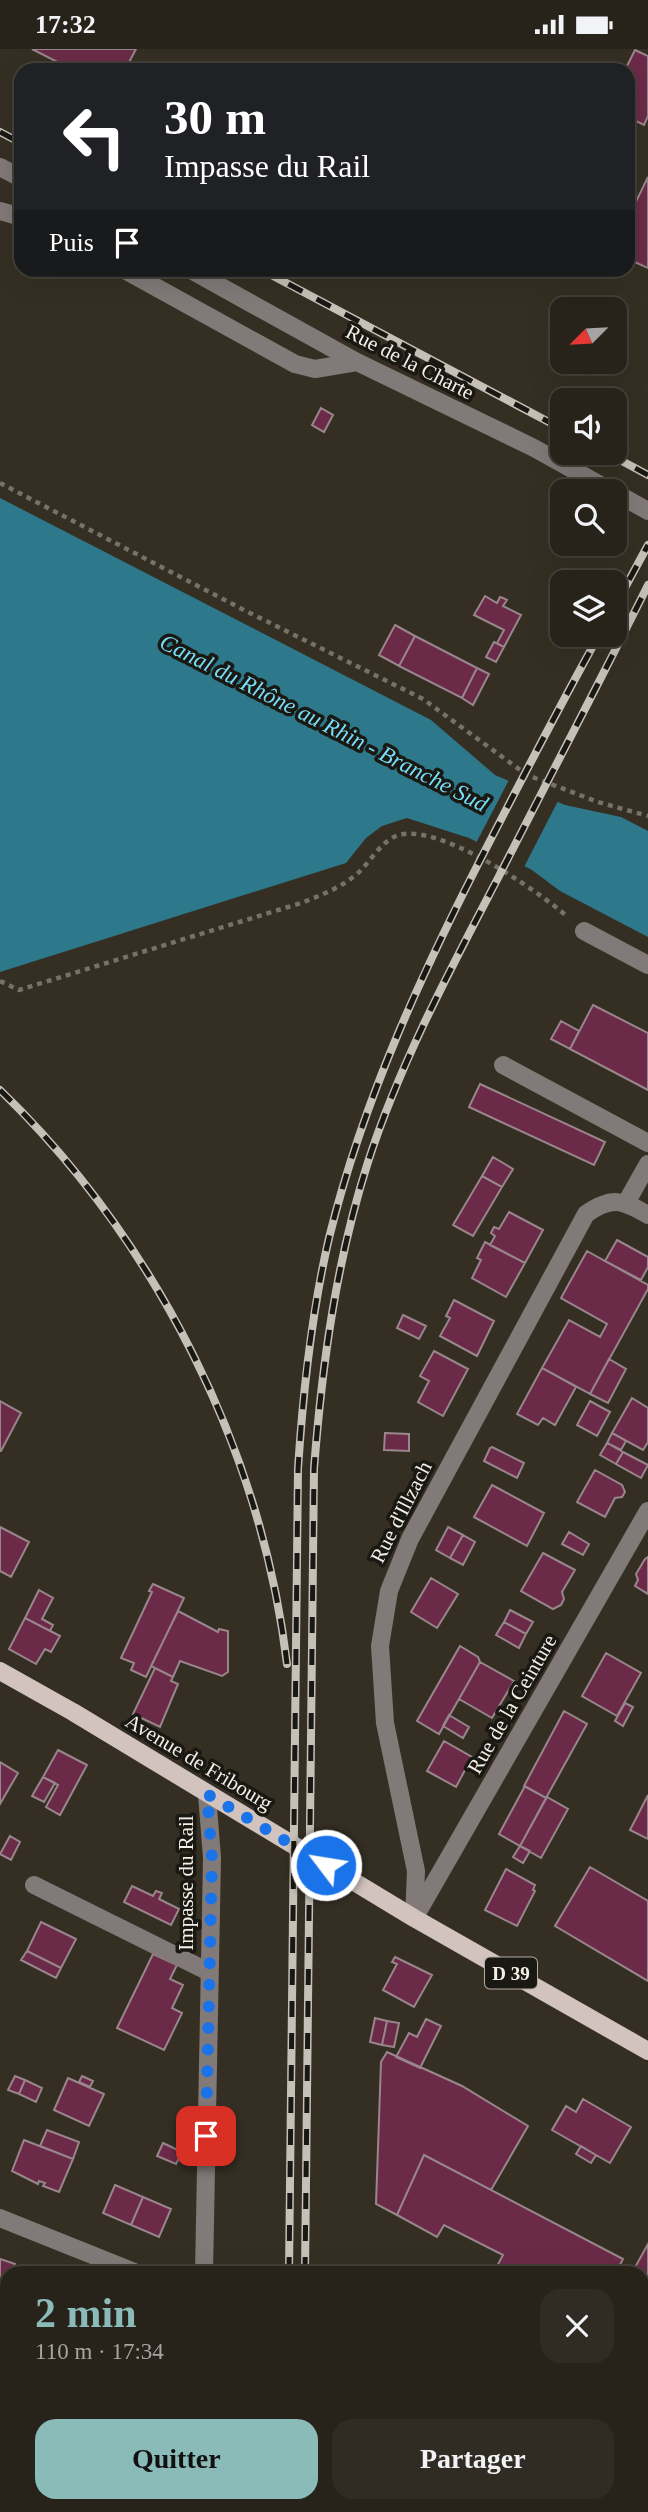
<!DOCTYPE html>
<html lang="fr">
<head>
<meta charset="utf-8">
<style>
  body { margin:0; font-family:"Times New Roman",serif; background:#302b23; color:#f1f3f6; height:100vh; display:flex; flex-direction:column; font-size:26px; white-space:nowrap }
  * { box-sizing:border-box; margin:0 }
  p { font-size:23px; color:#a5a4a2 }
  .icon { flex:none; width:38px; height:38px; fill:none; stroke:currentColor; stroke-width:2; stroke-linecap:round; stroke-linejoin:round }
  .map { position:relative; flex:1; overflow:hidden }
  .sheet { position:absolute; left:0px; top:2217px; width:649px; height:247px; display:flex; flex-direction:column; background:#28231a; border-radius:21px 21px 0 0; box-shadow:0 7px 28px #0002,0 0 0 2px #444039 }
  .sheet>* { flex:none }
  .guide { position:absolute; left:14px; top:14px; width:621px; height:214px; border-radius:21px; box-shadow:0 7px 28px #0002,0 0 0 2px #444039; background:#202124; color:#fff; overflow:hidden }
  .needle { width:46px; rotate:246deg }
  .controls { position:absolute; left:550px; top:248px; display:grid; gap:14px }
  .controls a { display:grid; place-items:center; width:77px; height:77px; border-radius:14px; background:#28231a; box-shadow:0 7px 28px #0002,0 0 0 2px #444039; font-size:35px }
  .pin { position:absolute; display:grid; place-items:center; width:60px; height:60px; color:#fff; margin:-30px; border-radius:14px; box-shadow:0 4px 10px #0006 }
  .me { position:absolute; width:77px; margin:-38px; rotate:301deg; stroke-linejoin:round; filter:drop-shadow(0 0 5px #0008) }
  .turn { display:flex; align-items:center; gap:24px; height:147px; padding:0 35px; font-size:32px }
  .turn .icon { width:91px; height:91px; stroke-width:2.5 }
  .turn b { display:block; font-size:49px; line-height:60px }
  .then { display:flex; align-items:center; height:66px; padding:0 35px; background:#0003; gap:14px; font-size:26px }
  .round { display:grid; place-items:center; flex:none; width:74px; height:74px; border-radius:21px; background:#302b23 }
  .overview { display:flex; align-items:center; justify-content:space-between; height:119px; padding:0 35px }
  h1 { font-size:42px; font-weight:600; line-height:52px; color:#8bbbb9 }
  .button { display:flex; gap:14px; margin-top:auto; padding:14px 35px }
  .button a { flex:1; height:80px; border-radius:21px; background:#8bbbb9; color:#111; font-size:28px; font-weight:600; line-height:80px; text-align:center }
  .button a+a { background:#302b23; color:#f1f3f6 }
  .status { display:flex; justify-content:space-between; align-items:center; height:49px; padding:0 35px; background:#28231a; direction:ltr }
  .status svg { height:19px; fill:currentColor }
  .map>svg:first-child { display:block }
  .water { fill:#2d788a }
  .pier { fill:#352f23 }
  .building { fill:#6b2b48; stroke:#98868c; stroke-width:2 }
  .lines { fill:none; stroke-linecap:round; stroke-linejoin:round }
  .path { stroke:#777267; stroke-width:4.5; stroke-dasharray:5 5; stroke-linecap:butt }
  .minor { stroke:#827a78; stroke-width:18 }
  .major { stroke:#d3c3bf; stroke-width:18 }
  .rail-casing { stroke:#c6c1b8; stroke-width:8 }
  .rail { stroke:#1a1812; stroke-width:5; stroke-dasharray:16; stroke-linecap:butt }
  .route { stroke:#1a73e8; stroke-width:12; stroke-dasharray:0 21.6 }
  .labels { text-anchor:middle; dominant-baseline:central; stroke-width:7; stroke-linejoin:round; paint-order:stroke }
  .shield { fill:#1a1812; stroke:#b2aea7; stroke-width:2 }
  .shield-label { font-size:19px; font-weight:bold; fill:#f3efe7 }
  .street-label { font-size:21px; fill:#f3efe7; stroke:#1a1812 }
  .water-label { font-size:23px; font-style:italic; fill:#78ddf8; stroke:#1a1812 }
</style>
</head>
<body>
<div class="status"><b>17:32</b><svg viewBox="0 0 49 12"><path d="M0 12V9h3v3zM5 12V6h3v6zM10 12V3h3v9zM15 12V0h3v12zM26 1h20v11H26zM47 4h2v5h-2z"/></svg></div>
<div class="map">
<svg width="648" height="2463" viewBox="0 0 648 2463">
  <rect width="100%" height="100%" fill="#352f23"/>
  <path class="water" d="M 0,449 L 431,671 L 495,726 L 565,756 L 621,768 L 648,782 L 648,888 L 560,842 L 532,821 L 469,789 L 407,769 L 382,777 L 366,789 L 346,814 L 0,923 Z"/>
  <path class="pier" d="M 510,729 L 559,750 L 523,820 L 475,796 Z"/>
  <path class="building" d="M 32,0 L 136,0 L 125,21 L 73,21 Z
    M 635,1 L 648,7 L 648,67 L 644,76 L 632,70 L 628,79 L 628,21 L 625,21 Z
    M 648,128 L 648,219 L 628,210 L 628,169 Z
    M 321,359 L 333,366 L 324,383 L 312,376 Z
    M 485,547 L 497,554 L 500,548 L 503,549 L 507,551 L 503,557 L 521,566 L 504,598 L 497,594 L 504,581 L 474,566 Z
    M 395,576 L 415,587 L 399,617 L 379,606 Z
    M 415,587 L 477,619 L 462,649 L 399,617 Z
    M 494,593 L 504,598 L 496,613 L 486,608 Z
    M 477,619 L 489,625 L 473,656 L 462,649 Z
    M 593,956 L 648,984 L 648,1041 L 570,1000 Z
    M 561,972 L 579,982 L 570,1000 L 551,990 Z
    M 480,1035 L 605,1093 L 594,1116 L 469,1058 Z
    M 493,1108 L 513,1120 L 502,1138 L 482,1127 Z
    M 482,1127 L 502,1138 L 473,1187 L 453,1176 Z
    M 509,1163 L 543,1181 L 525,1214 L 490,1196 L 495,1187 L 491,1184 L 494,1178 L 499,1180 Z
    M 617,1191 L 648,1208 L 648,1218 L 641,1231 L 605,1212 Z
    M 485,1193 L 525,1214 L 506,1248 L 472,1229 L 481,1211 L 477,1209 Z
    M 587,1202 L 648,1236 L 648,1240 L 590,1345 L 542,1319 L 569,1271 L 600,1288 L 607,1275 L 561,1249 Z
    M 454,1251 L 494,1272 L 477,1307 L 440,1287 L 450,1269 L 446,1267 Z
    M 403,1266 L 426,1277 L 419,1290 L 397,1279 Z
    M 434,1302 L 468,1320 L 443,1367 L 418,1353 L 429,1332 L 420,1327 Z
    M 609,1310 L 626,1320 L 608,1354 L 590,1345 Z
    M 542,1319 L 576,1338 L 555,1376 L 543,1369 L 538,1376 L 517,1365 Z
    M 632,1349 L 648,1359 L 648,1393 L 643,1401 L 612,1384 Z
    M 0,1352 L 21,1364 L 1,1402 L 0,1402 Z
    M 590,1352 L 610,1363 L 597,1387 L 577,1376 Z
    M 385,1384 L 409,1385 L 409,1402 L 384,1401 Z
    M 612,1384 L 626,1392 L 621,1401 L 607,1394 Z
    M 607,1394 L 623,1403 L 616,1415 L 600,1406 Z
    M 492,1398 L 524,1414 L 517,1429 L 484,1412 L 490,1399 Z
    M 623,1403 L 648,1416 L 641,1429 L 616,1415 Z
    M 595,1421 L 622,1436 L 625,1443 L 622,1448 L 615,1449 L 605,1468 L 577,1453 Z
    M 492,1436 L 544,1464 L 527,1497 L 474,1468 Z
    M 0,1478 L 29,1493 L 11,1528 L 0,1522 Z
    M 448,1478 L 463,1486 L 450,1509 L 436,1501 Z
    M 569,1483 L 589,1495 L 583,1506 L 562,1495 Z
    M 463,1486 L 475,1493 L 463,1516 L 450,1509 Z
    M 543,1504 L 575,1521 L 562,1543 L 564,1550 L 561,1556 L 553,1560 L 521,1542 Z
    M 648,1508 L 648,1545 L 635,1537 L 638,1531 L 636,1525 L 645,1510 Z
    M 431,1529 L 458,1545 L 437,1579 L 411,1563 Z
    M 153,1535 L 184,1549 L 146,1628 L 131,1621 L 134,1614 L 121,1609 L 152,1543 L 149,1542 Z
    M 39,1541 L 53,1549 L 42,1570 L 53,1576 L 50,1582 L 25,1569 Z
    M 510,1561 L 533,1573 L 526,1585 L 504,1573 Z
    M 178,1562 L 218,1583 L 219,1580 L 228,1582 L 228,1623 L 222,1627 L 180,1612 L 173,1628 L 151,1617 Z
    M 25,1569 L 60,1587 L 51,1603 L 45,1600 L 36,1615 L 9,1600 Z
    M 504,1573 L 526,1585 L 519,1599 L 496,1586 Z
    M 460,1597 L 478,1608 L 480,1613 L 439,1685 L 417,1672 Z
    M 606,1604 L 641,1624 L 617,1667 L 582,1647 Z
    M 480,1613 L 514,1632 L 492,1669 L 459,1650 Z
    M 155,1619 L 173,1628 L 171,1632 L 178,1635 L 160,1678 L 133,1665 Z
    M 625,1654 L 633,1658 L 623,1677 L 615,1672 Z
    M 564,1662 L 587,1675 L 546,1749 L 524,1737 Z
    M 449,1666 L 469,1678 L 463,1689 L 443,1677 Z
    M 444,1692 L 472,1708 L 456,1738 L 427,1722 Z
    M 58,1701 L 87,1716 L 60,1766 L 46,1758 L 58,1736 L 43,1728 Z
    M 0,1713 L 18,1724 L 0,1755 Z
    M 43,1728 L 55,1734 L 44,1753 L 32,1747 Z
    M 525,1737 L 546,1749 L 520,1797 L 499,1785 Z
    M 648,1746 L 648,1790 L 630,1781 Z
    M 547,1748 L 568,1760 L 541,1809 L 520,1797 Z
    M 10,1787 L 20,1793 L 11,1811 L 0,1805 Z
    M 520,1797 L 530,1802 L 523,1814 L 513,1808 Z
    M 590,1818 L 648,1852 L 648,1932 L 555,1877 Z
    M 506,1820 L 535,1836 L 533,1841 L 535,1842 L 517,1877 L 485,1861 Z
    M 132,1837 L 153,1847 L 156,1842 L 162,1844 L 159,1850 L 179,1860 L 171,1876 L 124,1853 Z
    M 41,1873 L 76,1890 L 61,1919 L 27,1902 Z
    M 27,1902 L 61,1919 L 56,1929 L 21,1911 Z
    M 153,1905 L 177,1916 L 170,1930 L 183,1936 L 172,1959 L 182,1964 L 164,2001 L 117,1979 Z
    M 395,1908 L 432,1926 L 414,1958 L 383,1941 L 397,1915 L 392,1913 Z
    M 375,1969 L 387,1972 L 382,1996 L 370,1993 Z
    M 426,1970 L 441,1977 L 420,2019 L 396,2008 L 409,1984 L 417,1988 Z
    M 387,1972 L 399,1974 L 394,1998 L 382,1996 Z
    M 387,2003 L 462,2037 L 528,2077 L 491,2141 L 424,2106 L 397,2166 L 376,2155 L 381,2013 Z
    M 15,2027 L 25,2031 L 19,2045 L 8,2041 Z
    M 82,2027 L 93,2032 L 90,2038 L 79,2033 Z
    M 68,2029 L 104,2045 L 89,2077 L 54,2061 Z
    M 25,2031 L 42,2039 L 36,2053 L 19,2045 Z
    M 583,2050 L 631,2078 L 610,2114 L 552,2081 L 566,2057 L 576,2063 Z
    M 47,2081 L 79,2093 L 73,2110 L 40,2097 Z
    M 24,2091 L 73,2110 L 59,2143 L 43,2137 L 45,2134 L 39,2132 L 38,2135 L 12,2122 Z
    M 163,2094 L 182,2103 L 176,2115 L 157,2107 Z
    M 581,2097 L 596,2106 L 591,2114 L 576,2105 Z
    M 424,2106 L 623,2210 L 616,2224 L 507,2224 L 496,2219 L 503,2206 L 444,2176 L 437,2188 L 397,2166 Z
    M 115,2136 L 143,2148 L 131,2176 L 103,2164 Z
    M 143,2148 L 171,2160 L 159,2188 L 131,2176 Z
    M 648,2195 L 648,2290 L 642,2287 L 642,2224 L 624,2224 L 627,2219 L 633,2222 Z
    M 0,2210 L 15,2215 L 12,2224 L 7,2224 L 7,2238 L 3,2250 L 0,2249 Z
    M 3,2364 L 7,2368 L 7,2418 L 0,2410 L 0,2368 Z
    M 61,2457 L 87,2457 L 92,2463 L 55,2463 Z
    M 392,2457 L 531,2457 L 528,2463 L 402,2463 Z"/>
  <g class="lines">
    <path class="path" d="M 0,434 L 244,561 L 423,650 L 527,726 L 598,753 L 648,767
      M 0,932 L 19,941 L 301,854 C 321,846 341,839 358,824 C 370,813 381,793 396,787 C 436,771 538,842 568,868"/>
    <path class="minor" d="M 0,118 L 21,129
      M 0,162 L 21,168
      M 123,220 L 295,315 L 315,320 L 357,313
      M 189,220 L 357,313 L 534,399 L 613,443
      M 614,443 L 648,462
      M 584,882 L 648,916
      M 503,1016 L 648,1094
      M 626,1154 L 648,1115
      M 34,1836 L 209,1923
      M 416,1866 L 648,1462
      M 414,1869 L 416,1822 L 385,1674 L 380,1597 L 389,1542 L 410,1490 L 586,1165 C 612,1147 622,1151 648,1166
      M 0,2169 L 137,2224
      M 204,2224 L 212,1809 L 207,1745"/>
    <path class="major" d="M 0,1622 L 73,1663 L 414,1869 L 648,2002"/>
    <defs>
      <path id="rail" d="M 0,83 L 21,94
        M 260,220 L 562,380
        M 607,404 L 648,426
        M 614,559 L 648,496
        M 0,1041 C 156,1192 261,1400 287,1615
        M 289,2224 L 298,1420 C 303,1342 311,1266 329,1189 C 364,1047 425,917 492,788 C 527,720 562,653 599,586
        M 305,2224 L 314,1420 C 322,1316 336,1213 368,1113 C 400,1014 450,921 498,829 C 548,731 599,634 648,536
        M 287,2463 L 287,2457
        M 303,2463 L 303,2457"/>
    </defs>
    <use href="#rail" class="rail-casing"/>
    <use href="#rail" class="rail"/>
  </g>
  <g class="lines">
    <path class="route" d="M 206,2087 L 212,1809 L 207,1745 L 326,1816"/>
  </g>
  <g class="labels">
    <rect class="shield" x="485" y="1908.5" width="52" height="31" rx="5"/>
    <g class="shield-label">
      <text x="511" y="1924">D 39</text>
    </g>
    <g class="street-label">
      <text transform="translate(410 313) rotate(27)">Rue de la Charte</text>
      <text transform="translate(401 1463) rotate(-63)">Rue d'Illzach</text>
      <text transform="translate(512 1655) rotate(-60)">Rue de la Ceinture</text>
      <text transform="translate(199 1713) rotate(31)">Avenue de Fribourg</text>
      <text transform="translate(186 1834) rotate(-90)">Impasse du Rail</text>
    </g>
    <g class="water-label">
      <text transform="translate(324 674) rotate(27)">Canal du Rhône au Rhin - Branche Sud</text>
    </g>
  </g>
</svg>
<div class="controls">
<a><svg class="needle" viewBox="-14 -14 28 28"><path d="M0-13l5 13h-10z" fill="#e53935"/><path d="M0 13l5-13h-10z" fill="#a5a4a2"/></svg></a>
<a><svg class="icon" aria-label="sound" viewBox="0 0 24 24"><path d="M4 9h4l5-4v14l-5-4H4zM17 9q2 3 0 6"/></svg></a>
<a><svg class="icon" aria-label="search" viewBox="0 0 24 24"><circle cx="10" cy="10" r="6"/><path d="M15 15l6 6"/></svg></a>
<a><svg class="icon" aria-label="layers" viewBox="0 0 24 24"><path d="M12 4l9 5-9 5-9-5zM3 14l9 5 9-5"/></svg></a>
</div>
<div class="pin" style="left:206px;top:2087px;background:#d93025"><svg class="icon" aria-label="arrive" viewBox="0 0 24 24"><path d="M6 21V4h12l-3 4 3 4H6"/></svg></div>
<svg class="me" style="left:326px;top:1816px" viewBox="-20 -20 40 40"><circle r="17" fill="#1a73e8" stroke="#fff" stroke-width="3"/><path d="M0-11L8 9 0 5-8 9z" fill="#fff"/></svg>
<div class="guide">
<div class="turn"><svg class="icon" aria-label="left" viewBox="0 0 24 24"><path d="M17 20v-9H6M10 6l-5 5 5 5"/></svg><div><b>30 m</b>Impasse du Rail</div></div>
<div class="then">Puis<svg class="icon" aria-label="arrive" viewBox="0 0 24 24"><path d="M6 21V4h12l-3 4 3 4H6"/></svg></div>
</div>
<section class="sheet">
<div class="overview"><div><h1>2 min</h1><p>110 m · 17:34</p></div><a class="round"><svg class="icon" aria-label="close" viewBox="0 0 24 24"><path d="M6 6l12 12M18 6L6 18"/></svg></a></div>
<div class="button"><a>Quitter</a><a>Partager</a></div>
</section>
</div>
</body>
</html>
